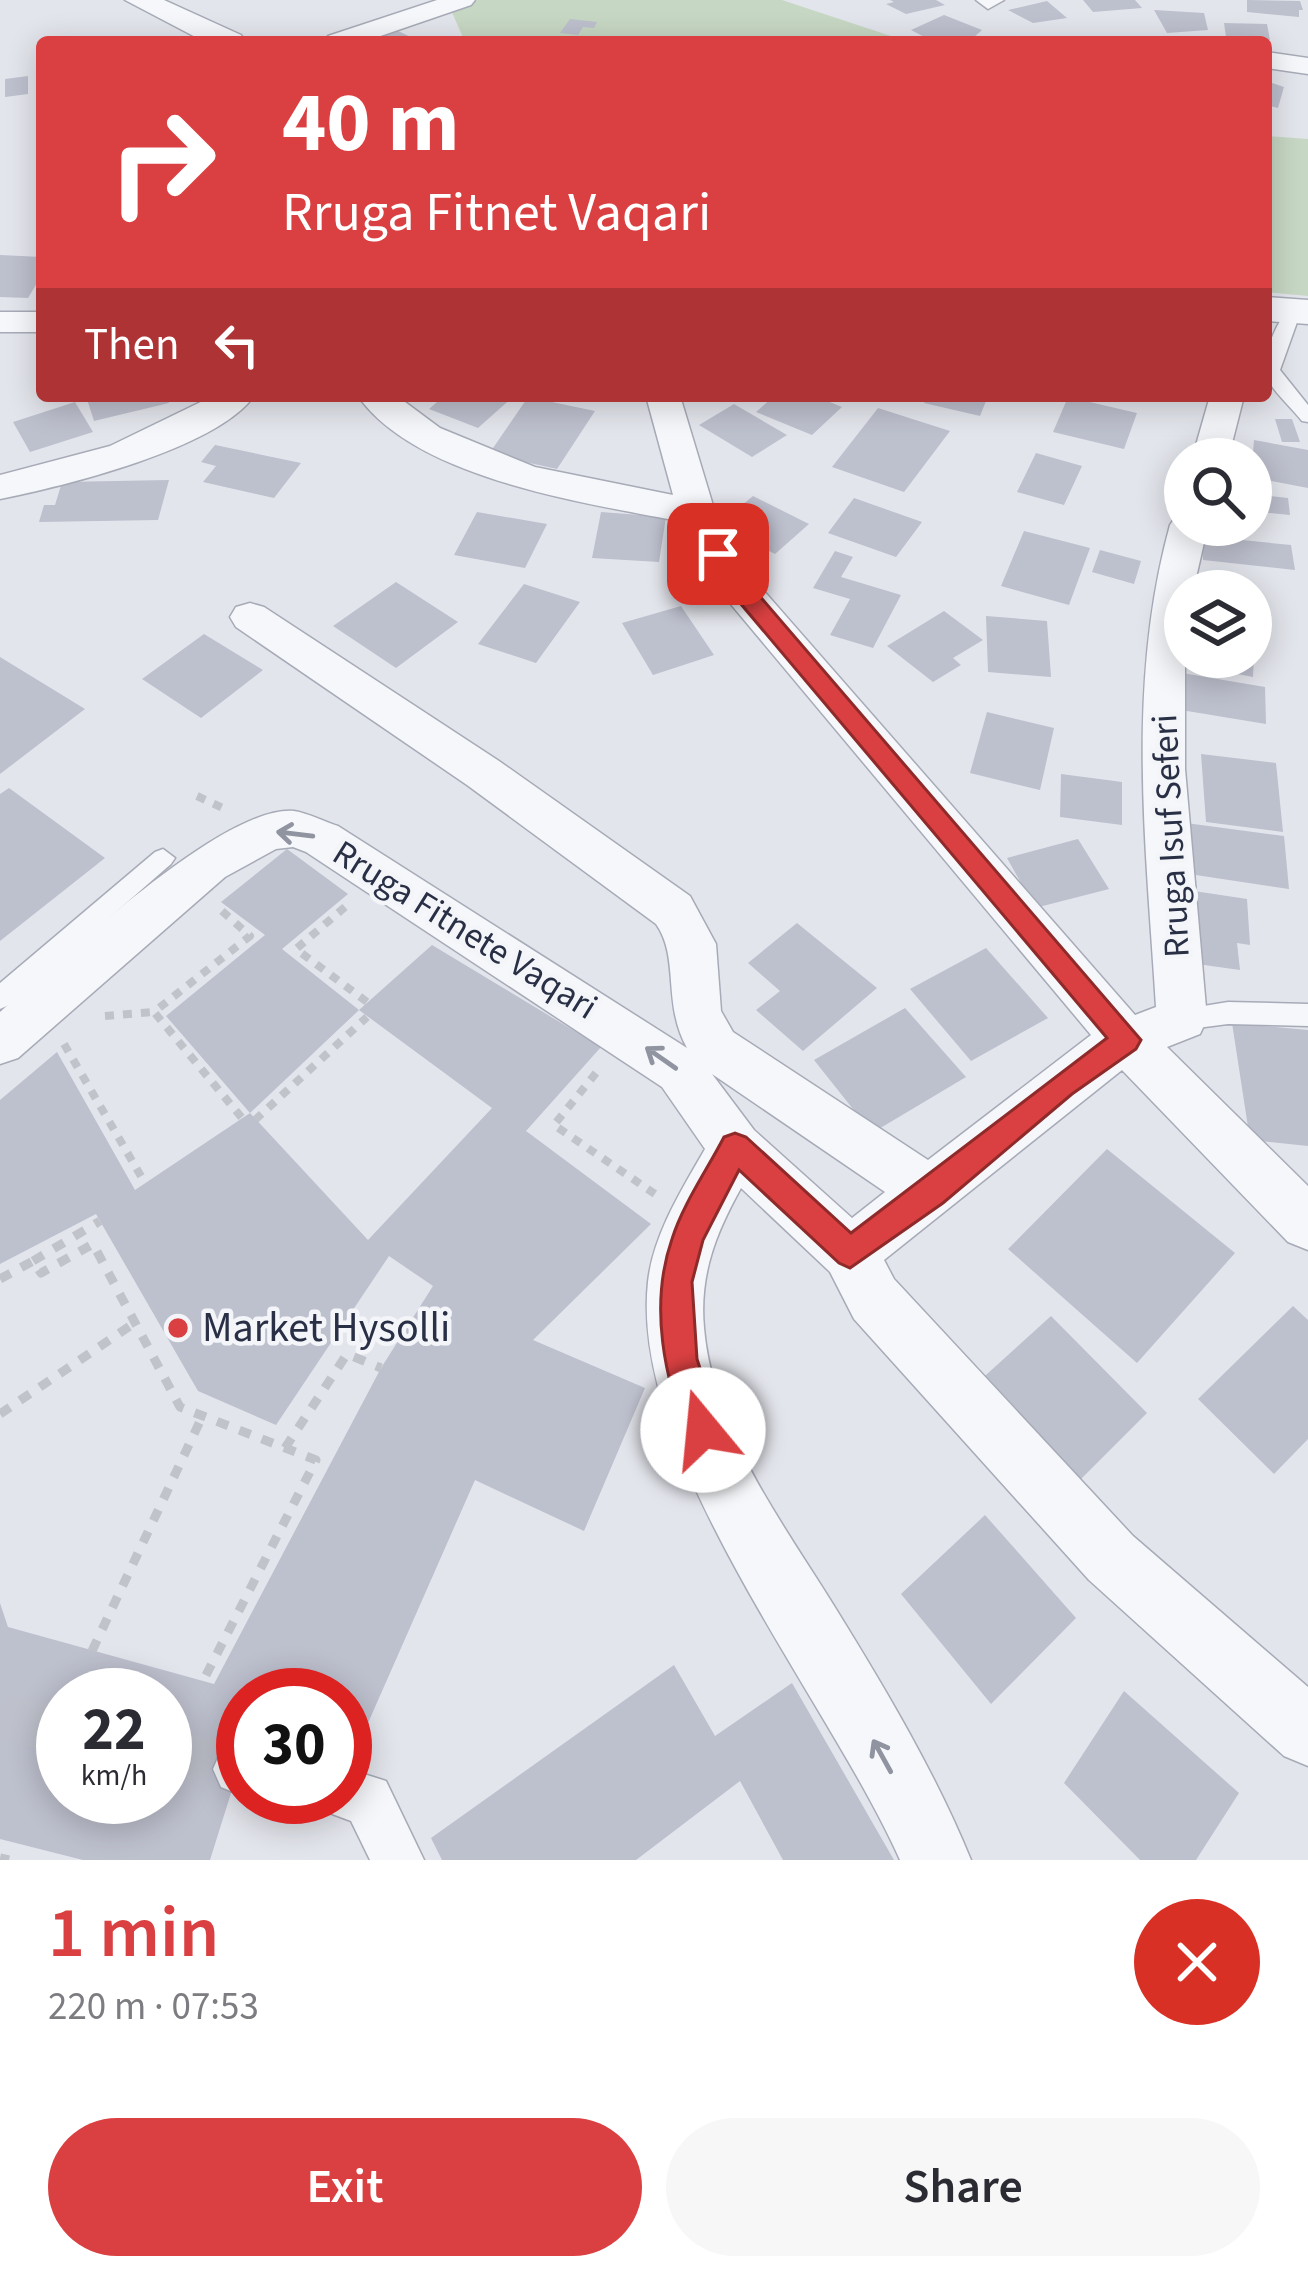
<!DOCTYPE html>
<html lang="en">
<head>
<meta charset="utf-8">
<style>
  body { margin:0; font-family:"Source Sans 3",sans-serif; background:#f7f7f7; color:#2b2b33; height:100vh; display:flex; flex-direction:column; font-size:45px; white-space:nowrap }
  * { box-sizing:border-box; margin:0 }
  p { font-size:39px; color:#7c7c81 }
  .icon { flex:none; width:66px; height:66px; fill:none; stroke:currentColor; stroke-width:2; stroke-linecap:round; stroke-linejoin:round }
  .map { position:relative; height:1860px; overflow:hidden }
  .panel { display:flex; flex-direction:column; background:#fff; flex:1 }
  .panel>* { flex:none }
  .top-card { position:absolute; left:36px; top:36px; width:1236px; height:366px; border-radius:12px; box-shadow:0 6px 30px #0003; background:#da4041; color:#fff; overflow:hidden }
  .buttons { position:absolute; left:1164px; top:438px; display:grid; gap:24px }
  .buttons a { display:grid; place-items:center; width:108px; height:108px; border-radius:50%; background:#fff; box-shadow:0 6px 30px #0003; font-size:60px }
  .speed { position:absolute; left:36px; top:1668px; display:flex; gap:24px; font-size:60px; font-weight:700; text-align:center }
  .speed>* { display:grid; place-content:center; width:156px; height:156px; border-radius:50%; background:#fff; box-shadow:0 6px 30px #0003; line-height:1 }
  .speed small { font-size:30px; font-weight:400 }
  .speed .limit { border:18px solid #d22; background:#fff; color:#111 }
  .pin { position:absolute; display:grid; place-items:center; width:102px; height:102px; color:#fff; margin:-51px; border-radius:24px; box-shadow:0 6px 18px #0006 }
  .me { position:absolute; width:132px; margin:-66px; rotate:343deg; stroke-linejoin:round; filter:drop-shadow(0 0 9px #0008) }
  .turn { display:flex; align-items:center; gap:42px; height:252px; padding:0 48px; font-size:54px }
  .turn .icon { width:156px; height:156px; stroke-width:2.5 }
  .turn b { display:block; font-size:84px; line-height:102px }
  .then { display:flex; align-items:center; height:114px; padding:0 48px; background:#0003; gap:24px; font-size:45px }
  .round { display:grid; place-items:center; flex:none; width:126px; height:126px; border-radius:63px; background:#f7f7f7 }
  .overview { display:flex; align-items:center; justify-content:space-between; height:204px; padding:0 48px }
  h1 { font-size:72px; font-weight:600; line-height:90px; color:#da4041 }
  .button { display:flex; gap:24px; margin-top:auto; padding:24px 48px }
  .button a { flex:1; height:138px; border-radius:72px; background:#da4041; color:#fff; font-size:48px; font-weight:600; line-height:138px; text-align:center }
  .button a+a { background:#f7f7f7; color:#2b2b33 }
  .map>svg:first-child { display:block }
  .green { fill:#c6d7c3 }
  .building { fill:#bdc0cd; fill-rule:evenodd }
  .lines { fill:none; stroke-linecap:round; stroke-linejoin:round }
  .pedestrian-tunnel { stroke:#bec1cb; stroke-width:46; stroke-dasharray:46 24; stroke-linecap:butt }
  .service-casing { stroke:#a7abb7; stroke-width:3 }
  .pedestrian-casing { stroke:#a7abb7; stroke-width:3 }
  .minor-casing { stroke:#a7abb7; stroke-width:3 }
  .tertiary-casing { stroke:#a7abb7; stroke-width:3 }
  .path-far1 { stroke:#c1c3cb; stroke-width:8; stroke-dasharray:9 9; stroke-linecap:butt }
  .path { stroke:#c1c3cb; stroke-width:9; stroke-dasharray:12 12; stroke-linecap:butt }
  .service { fill:#f6f7fa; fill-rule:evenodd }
  .pedestrian { fill:#f6f7fa; fill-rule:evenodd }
  .minor { fill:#f6f7fa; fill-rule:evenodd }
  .tertiary { fill:#f6f7fa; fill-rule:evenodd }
  .oneway { stroke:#9094a0 }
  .route { fill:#da4041; stroke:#8e2a2a; stroke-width:3 }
  .poi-dot { fill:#da4041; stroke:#f3f5f9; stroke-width:4.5 }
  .labels { text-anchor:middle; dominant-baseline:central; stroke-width:9; stroke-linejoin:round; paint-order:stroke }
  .street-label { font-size:36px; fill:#293046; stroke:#f3f5f9 }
  .near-poi-label { font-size:42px; fill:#293046; stroke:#f3f5f9; text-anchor:start }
</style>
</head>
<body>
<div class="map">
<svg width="1308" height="1860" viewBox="0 0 1308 1860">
  <rect width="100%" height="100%" fill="#e3e5ec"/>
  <path class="green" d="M 478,0 L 782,0 L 909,42 L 465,42 L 451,10 Z
    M 1266,136 L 1308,139 L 1308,296 L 1266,292 Z"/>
  <path class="building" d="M 890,0 L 936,0 L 945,5 L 906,14 L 886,4 L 894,2 Z
    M 1083,0 L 1135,0 L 1142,8 L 1093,12 Z
    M 1247,0 L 1300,1 L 1303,10 L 1299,10 L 1299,17 L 1247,12 Z
    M 1047,1 L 1067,18 L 1033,23 L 1008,10 Z
    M 1154,10 L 1204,13 L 1208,30 L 1167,33 Z
    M 944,15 L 982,30 L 973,38 L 981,42 L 932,41 L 911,30 Z
    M 570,19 L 597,22 L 594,28 L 583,27 L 578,35 L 560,33 Z
    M 1224,23 L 1267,24 L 1270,40 L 1226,37 Z
    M 392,28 L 421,42 L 360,42 Z
    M 28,76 L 28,94 L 5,97 L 5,79 Z
    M 1266,81 L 1284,87 L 1278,108 L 1266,105 Z
    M 0,255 L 42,257 L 42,275 L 28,298 L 0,297 Z
    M 86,396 L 166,396 L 169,403 L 94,421 Z
    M 444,396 L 514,396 L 478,428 L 429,409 Z
    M 774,396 L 815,396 L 842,407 L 812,435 L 756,412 Z
    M 928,396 L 988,396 L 980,416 L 924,403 Z
    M 528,397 L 595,411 L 557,469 L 489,454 Z
    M 1068,397 L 1137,413 L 1124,449 L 1053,432 Z
    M 75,402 L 93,432 L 30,452 L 13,422 Z
    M 734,404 L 787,435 L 752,457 L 699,425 Z
    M 878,408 L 950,431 L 904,492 L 832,467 Z
    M 1275,419 L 1292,419 L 1300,442 L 1282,442 Z
    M 1254,440 L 1308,450 L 1308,488 L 1251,477 Z
    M 215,445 L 301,463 L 274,498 L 203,482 L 216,466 L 201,462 Z
    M 1036,453 L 1082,466 L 1064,505 L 1017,492 Z
    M 169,480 L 158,520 L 39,522 L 44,505 L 55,505 L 62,482 Z
    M 1251,494 L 1288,498 L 1290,515 L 1251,511 Z
    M 753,496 L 809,524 L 775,554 L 718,525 Z
    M 854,498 L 922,522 L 896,557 L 828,533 Z
    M 477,512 L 547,524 L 525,568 L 454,555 Z
    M 601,512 L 666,517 L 659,562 L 592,558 Z
    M 1024,531 L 1090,548 L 1069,605 L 1001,586 Z
    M 1202,536 L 1291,545 L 1295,570 L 1203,560 Z
    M 1100,550 L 1141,561 L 1134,584 L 1092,572 Z
    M 835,551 L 853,557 L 841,577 L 901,595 L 873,648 L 830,635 L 850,599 L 813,588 Z
    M 396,582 L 458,622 L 396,668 L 333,626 Z
    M 524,584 L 580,602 L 536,663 L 478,644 Z
    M 681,606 L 714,655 L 653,675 L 622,623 Z
    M 944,611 L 983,640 L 953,658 L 961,665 L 933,682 L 887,646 Z
    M 1185,614 L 1185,657 L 1254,657 L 1253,677 L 1177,662 Z
    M 986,616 L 1047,621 L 1051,677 L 988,672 Z
    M 204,634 L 263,670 L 201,718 L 142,679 Z
    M 0,657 L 85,709 L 0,774 Z
    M 1182,673 L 1265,687 L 1266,724 L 1181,710 Z
    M 987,712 L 1054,728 L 1040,790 L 970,773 Z
    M 1201,754 L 1276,763 L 1283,832 L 1206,822 Z
    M 1061,774 L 1122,782 L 1122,825 L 1060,817 Z
    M 9,788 L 105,858 L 0,941 L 0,794 Z
    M 1186,823 L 1284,836 L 1289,889 L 1189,874 Z
    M 1078,839 L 1109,889 L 1035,908 L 1007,858 Z
    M 287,849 L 348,894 L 282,949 L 359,1010 L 250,1113 L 166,1016 L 265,935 L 221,902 Z
    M 1194,891 L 1247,899 L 1250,945 L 1237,943 L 1240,970 L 1197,964 Z
    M 797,923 L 877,988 L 803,1051 L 756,1010 L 780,991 L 748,963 Z
    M 432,945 L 601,1047 L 526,1131 L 651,1224 L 533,1340 L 645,1388 L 584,1531 L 475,1480 L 368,1723 L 345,1717 L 345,1695 L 243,1695 L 243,1755 L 210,1860 L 83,1860 L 0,1839 L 0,1603 L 8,1627 L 214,1684 L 381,1368 L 433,1286 L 389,1256 L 276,1425 L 198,1391 L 96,1214 L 0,1264 L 0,1100 L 57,1052 L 135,1190 L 250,1113 L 368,1240 L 492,1108 L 359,1010 ZM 63,1695 L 165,1695 L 165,1797 L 63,1797 Z
    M 986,948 L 1048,1018 L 971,1061 L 910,989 Z
    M 905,1008 L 966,1077 L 872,1133 L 814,1060 Z
    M 1232,1023 L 1308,1030 L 1308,1146 L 1250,1140 Z
    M 1107,1149 L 1235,1253 L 1137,1363 L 1008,1249 Z
    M 1293,1306 L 1308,1320 L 1308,1439 L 1274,1474 L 1198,1399 Z
    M 1051,1316 L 1147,1413 L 1072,1488 L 976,1384 Z
    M 985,1515 L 1076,1618 L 991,1704 L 901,1594 Z
    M 674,1665 L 715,1736 L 792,1683 L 894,1860 L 783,1860 L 740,1781 L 636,1860 L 442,1860 L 431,1838 Z
    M 1124,1691 L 1239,1793 L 1196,1860 L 1140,1860 L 1064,1783 Z"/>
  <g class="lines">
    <path class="pedestrian-tunnel" d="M 0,1716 L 63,1730
      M 165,1752 L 239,1769"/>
    <defs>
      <path id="service" d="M 1293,306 L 1301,311 L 1280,370 L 1308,405 L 1308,422 L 1302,421 C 1292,408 1271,390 1266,375 C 1260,358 1280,313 1293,306 Z
        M 163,849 L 175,858 L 171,864 L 9,1005 L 0,1009 L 0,983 L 155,852 Z
        M 1228,1002 L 1308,1004 L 1308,1026 L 1228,1024 L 1182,1030 L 1173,1027 L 1169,1019 L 1173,1011 Z"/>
      <path id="pedestrian" d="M 239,1743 L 243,1744 L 243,1796 L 221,1787 L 213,1769 L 221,1751 Z
        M 345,1768 L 386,1781 L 424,1860 L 370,1860 L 351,1821 L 327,1812 L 320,1797 L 345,1797 Z"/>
      <path id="minor" d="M 437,0 L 475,0 L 471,5 L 363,42 L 324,42 L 328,36 Z
        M 976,0 L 1004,0 L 988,9 Z
        M 1266,52 L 1308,58 L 1308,74 L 1266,68 Z
        M 0,312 L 42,312 L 42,332 L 0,332 Z
        M 213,396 L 254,396 C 216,449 64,486 0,499 L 0,475 L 110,446 Z
        M 358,396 L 397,396 L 440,428 L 535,467 L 673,495 L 646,396 L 680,396 L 715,512 L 757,583 L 1135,1015 L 1156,1007 C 1146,844 1126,685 1170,525 L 1176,516 L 1185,514 L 1185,525 L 1208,525 L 1193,591 L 1185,591 L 1185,769 L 1207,1019 L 1200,1034 L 1167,1047 L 1308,1186 L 1308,1250 L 1288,1242 L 1122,1070 L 884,1260 L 894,1279 L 1133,1536 L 1308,1687 L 1308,1766 L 1284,1756 L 1089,1580 L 854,1319 L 830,1272 L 741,1188 C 716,1233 699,1275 704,1328 C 713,1432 783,1523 836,1609 C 886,1690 935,1772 971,1860 L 900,1860 C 828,1698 629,1458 648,1282 C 653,1235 682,1189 705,1149 L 662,1087 L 306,852 L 293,847 L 276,849 L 225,877 L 18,1058 L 0,1064 L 0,1012 C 59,963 221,805 294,811 C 308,813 325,822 338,826 L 687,1048 C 662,1003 680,958 656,924 L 467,785 L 236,627 L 230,617 L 236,607 L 250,603 L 264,607 L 499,761 L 690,896 L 716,944 L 721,1011 L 733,1032 L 928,1160 L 1091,1035 L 729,602 L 683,522 C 588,503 417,480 358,396 ZM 712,1074 L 885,1192 L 852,1218 L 754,1130 Z
        M 1210,396 L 1244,396 L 1228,459 L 1192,459 Z"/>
      <path id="tertiary" d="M 125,0 L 164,0 L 241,35 L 246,42 L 205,42 Z
        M 1266,297 L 1308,300 L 1308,324 L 1266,321 Z"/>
    </defs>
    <use href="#service" class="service-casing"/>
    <use href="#pedestrian" class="pedestrian-casing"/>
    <use href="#minor" class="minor-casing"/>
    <use href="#tertiary" class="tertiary-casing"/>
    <path class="path-far1" d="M 197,796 L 223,808
      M 345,907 L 296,949 L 367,1002
      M 222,911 L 250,936 L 154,1012 L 242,1118
      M 105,1016 L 154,1012
      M 64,1044 L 145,1183
      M 596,1073 L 554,1125 L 655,1194
      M 255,1120 L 367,1017"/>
    <path class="path" d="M 33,1261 L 100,1221
      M 0,1279 L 33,1261 L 41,1273 L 93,1244 L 180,1407 L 316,1460 L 203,1681
      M 0,1414 L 136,1322
      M 285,1448 L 347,1354 L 381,1368
      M 92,1651 L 202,1417
      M 0,1858 L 9,1860"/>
    <use href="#service" class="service"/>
    <use href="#pedestrian" class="pedestrian"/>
    <use href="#minor" class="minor"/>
    <use href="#tertiary" class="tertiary"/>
  </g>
  <defs><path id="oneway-shaft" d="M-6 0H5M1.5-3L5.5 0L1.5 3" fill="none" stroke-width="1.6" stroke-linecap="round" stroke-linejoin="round" transform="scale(3)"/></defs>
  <g class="oneway">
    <use href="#oneway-shaft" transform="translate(295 834) rotate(-173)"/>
    <use href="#oneway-shaft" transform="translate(661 1058) rotate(-145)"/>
    <use href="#oneway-shaft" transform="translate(882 1756) rotate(-119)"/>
  </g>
  <path class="route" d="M 718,546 L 726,548 L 751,586 L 1141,1040 L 1136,1049 L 1072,1094 L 943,1203 L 850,1268 L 839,1263 L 739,1170 L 703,1240 L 692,1282 L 697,1359 L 720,1430 L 715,1442 L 703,1447 L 690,1442 C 664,1379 649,1305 672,1239 C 683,1204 707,1170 724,1137 L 735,1133 L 746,1137 L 851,1233 L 1107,1038 L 735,597 L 707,554 Z"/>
  <circle class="poi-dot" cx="178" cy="1328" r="12"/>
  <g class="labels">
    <g class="street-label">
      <text transform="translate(1171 836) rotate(-93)">Rruga Isuf Seferi</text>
      <text transform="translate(465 930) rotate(32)">Rruga Fitnete Vaqari</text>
    </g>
    <g class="near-poi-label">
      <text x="202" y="1328">Market Hysolli</text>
    </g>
  </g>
</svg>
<div class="buttons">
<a><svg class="icon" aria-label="search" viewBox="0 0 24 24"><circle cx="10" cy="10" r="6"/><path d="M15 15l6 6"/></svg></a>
<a><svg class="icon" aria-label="layers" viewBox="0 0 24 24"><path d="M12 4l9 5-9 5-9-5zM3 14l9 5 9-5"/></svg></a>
</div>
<div class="speed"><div>22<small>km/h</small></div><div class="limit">30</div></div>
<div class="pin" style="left:718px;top:554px;background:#d93025"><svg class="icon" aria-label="arrive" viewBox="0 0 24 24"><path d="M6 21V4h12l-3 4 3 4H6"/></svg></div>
<svg class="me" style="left:703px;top:1430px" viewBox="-20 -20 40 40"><circle r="19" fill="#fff"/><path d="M0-13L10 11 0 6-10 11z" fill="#da4041"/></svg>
<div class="top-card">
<div class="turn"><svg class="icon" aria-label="right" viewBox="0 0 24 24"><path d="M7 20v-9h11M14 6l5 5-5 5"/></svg><div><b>40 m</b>Rruga Fitnet Vaqari</div></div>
<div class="then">Then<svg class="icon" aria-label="left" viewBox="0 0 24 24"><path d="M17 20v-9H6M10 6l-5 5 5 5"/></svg></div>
</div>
</div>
<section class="panel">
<div class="overview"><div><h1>1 min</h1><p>220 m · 07:53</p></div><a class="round" style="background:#d93025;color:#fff"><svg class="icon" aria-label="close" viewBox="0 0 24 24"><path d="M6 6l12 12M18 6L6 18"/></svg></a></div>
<div class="button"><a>Exit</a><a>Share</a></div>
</section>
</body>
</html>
